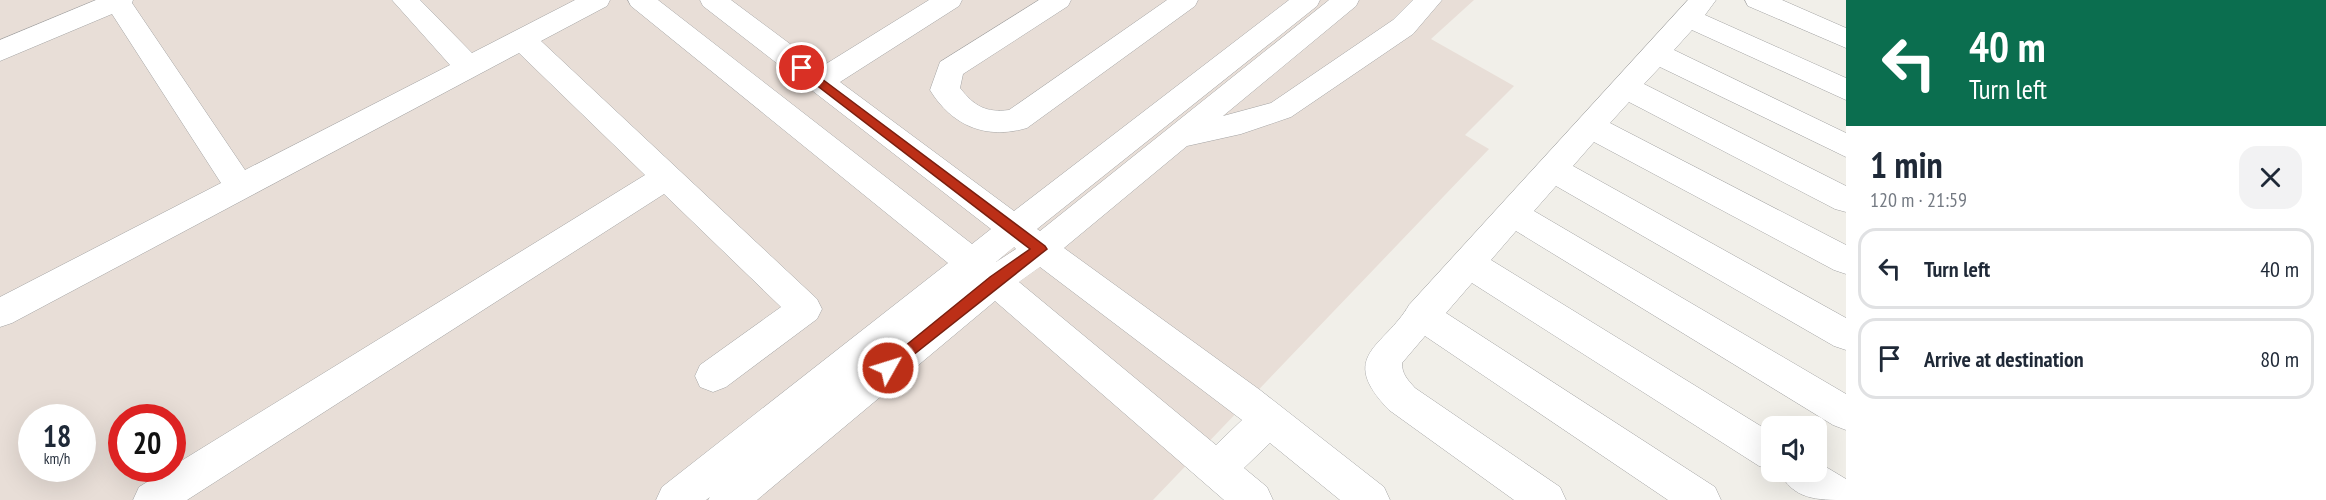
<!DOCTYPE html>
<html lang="en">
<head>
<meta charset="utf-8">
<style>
  body { margin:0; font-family:"PT Sans Narrow",sans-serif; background:#f2f2f3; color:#1f2937; height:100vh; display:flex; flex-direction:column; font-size:22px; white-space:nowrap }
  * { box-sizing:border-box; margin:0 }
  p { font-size:20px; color:#747a83 }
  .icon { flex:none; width:33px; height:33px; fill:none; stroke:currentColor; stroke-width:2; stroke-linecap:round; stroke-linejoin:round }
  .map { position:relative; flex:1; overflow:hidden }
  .panel { display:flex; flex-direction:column; background:#fff; width:480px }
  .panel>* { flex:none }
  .hud { background:#0b6e4f; color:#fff; overflow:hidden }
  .controls { position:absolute; left:1761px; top:416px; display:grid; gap:12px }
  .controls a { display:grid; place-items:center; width:66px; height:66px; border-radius:12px; background:#fff; box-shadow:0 6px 24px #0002; font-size:30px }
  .speed { position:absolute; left:18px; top:404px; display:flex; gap:12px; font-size:30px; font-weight:700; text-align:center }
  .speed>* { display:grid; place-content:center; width:78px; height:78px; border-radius:50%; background:#fff; box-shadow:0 6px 24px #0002; line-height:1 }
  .speed small { font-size:15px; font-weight:400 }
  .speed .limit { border:9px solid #d22; background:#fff; color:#111 }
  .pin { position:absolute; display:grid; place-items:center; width:51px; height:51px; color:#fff; margin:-26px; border:3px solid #fff; border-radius:50%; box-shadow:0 2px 6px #0007 }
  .me { position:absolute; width:66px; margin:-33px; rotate:51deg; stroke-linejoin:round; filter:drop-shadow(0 0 4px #0008) }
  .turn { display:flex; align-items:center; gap:21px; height:126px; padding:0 24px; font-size:27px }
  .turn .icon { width:78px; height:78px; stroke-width:2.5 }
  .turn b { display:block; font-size:42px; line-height:51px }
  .round { display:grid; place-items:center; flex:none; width:63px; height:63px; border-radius:18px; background:#f2f2f3 }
  .headline { display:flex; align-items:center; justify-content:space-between; height:102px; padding:0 24px }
  h1 { font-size:36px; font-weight:700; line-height:45px }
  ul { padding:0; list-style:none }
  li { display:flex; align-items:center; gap:18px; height:81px; margin:0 12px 9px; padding:0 12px; border:3px solid #e0e1e3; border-radius:18px }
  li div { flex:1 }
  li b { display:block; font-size:22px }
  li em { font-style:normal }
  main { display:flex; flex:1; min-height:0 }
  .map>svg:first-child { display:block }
  .military { fill:#e8ded7; fill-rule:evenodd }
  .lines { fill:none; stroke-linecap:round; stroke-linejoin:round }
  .minor-casing { stroke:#a3a3a3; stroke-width:1 }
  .minor { fill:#fff; fill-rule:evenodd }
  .route { fill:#bc2f17; stroke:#7a1f0f; stroke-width:1.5 }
</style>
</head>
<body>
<main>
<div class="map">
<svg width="1846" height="500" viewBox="0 0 1846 500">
  <rect width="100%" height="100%" fill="#f1efe9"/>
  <path class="military" d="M 0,0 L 1474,0 L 1431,39 L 1514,86 L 1465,135 L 1489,149 L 1153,500 L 0,500 ZM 32,417 L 82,417 L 82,468 L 32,468 ZM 122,417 L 172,417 L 172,468 L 122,468 Z"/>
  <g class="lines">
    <defs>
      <path id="minor" d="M 96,0 L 133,0 L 132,3 L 245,170 L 450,65 L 392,0 L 420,0 L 472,53 L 575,0 L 610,0 L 607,6 L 541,41 L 817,299 L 822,309 L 817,319 L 726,387 L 713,392 L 700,387 L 695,376 L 700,365 L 781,307 L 664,194 L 187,500 L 133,500 L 139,487 L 645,175 L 519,53 L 12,323 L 0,327 L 0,297 L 221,183 L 112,14 L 0,61 L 0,40 Z
        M 628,0 L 658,0 L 972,244 L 991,229 L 703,6 L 700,0 L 731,0 L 821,67 L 929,0 L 962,0 L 959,6 L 840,82 L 1014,211 L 1289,0 L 1320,0 L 1317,6 L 1037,229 L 1040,231 L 1329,0 L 1359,0 L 1356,6 L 1223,116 L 1271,103 L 1393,20 L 1413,0 L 1442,0 L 1413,34 L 1291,117 L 1241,134 L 1187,146 L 1064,248 L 1260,390 L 1384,487 L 1390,500 L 1340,500 L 1270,443 L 1244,468 L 1267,487 L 1273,500 L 1224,500 L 995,301 L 757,500 L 708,500 L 710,497 L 706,500 L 656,500 L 662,487 L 948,263 L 631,6 ZM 1014,247 L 1016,249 L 996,262 ZM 1040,267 L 1234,414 L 1242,420 L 1216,445 L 1019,282 Z
        M 1039,0 L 1071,0 L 1068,6 L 963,74 L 960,88 C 974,106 986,113 1009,110 L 1167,0 L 1198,0 L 1195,6 L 1027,128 C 986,140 952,126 930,90 L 940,62 Z
        M 1688,0 L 1716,0 L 1705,15 L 1846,78 L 1846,100 L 1692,30 L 1674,50 L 1846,133 L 1846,157 L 1660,67 L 1644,84 L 1846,186 L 1846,212 L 1835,209 L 1629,102 L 1610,123 L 1846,245 L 1846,274 L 1834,270 L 1594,142 L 1573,166 L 1846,318 L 1846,350 L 1834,346 L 1556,186 L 1534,211 L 1846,394 L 1846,430 L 1833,425 L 1516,231 L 1491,260 L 1772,433 L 1773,471 L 1759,466 L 1472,283 L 1446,313 L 1715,487 L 1721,500 L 1668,500 L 1425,336 L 1402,363 C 1402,374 1407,379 1415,388 L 1560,487 L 1566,500 L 1514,500 L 1389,410 C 1336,355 1385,347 1409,305 Z
        M 1745,0 L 1782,0 L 1846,28 L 1846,48 L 1748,6 Z
        M 1816,461 L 1846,479 L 1846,500 C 1817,500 1793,500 1779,471 L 1816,471 Z"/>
    </defs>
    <use href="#minor" class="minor-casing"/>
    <use href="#minor" class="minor"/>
  </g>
  <path class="route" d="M 802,64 L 1045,246 L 1047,249 L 888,375 L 883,373 L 881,368 L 883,364 L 990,277 L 1030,249 L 798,71 L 796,68 Z"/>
</svg>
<div class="controls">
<a><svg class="icon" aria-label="sound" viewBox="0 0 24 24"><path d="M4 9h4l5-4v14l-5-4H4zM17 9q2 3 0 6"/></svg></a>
</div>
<div class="speed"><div>18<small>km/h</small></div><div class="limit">20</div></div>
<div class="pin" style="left:802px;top:68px;background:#d93025"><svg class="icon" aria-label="arrive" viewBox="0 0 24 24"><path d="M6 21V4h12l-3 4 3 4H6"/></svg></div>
<svg class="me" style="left:888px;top:368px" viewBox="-20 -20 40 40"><circle r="17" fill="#bc2f17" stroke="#fff" stroke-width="3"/><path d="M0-11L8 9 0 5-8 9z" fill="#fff"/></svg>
</div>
<section class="panel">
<div class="hud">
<div class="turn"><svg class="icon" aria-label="left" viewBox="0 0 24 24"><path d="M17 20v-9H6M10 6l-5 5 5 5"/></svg><div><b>40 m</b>Turn left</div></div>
</div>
<div class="headline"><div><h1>1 min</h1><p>120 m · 21:59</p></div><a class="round"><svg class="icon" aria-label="close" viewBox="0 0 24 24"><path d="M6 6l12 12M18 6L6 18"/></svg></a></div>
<ul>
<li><svg class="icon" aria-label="left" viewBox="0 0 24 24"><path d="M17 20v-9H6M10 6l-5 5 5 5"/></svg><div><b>Turn left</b></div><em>40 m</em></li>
<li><svg class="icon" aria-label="arrive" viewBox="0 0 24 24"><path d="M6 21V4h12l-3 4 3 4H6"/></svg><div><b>Arrive at destination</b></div><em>80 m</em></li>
</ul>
</section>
</main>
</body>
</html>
